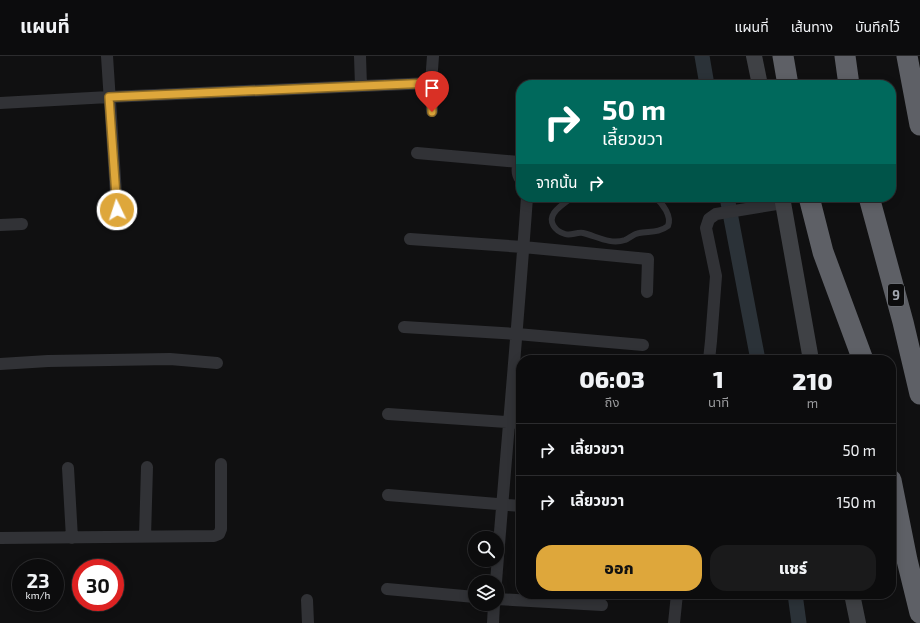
<!DOCTYPE html>
<html lang="th">
<head>
<meta charset="utf-8">
<style>
  body { margin:0; font-family:"Exo 2","Noto Sans Thai",sans-serif; background:#1a1a1b; color:#f1f3f6; height:100vh; display:flex; flex-direction:column; font-size:15px; white-space:nowrap }
  * { box-sizing:border-box; margin:0 }
  p { font-size:13px; color:#9a9b9d }
  .icon { flex:none; width:22px; height:22px; fill:none; stroke:currentColor; stroke-width:2; stroke-linecap:round; stroke-linejoin:round }
  .map { position:relative; flex:1; overflow:hidden }
  .panel { position:absolute; left:516px; top:299px; width:380px; height:244px; display:flex; flex-direction:column; background:#0c0c0d; border-radius:16px; box-shadow:0 2px 10px #0003,0 0 0 1px #2c2c2e }
  .panel>* { flex:none }
  .banner { position:absolute; left:516px; top:24px; width:380px; height:122px; border-radius:16px; box-shadow:0 2px 10px #0003,0 0 0 1px #2c2c2e; background:#00695c; color:#fff; overflow:hidden }
  .tools { position:absolute; left:468px; top:475px; display:grid; gap:8px }
  .tools a { display:grid; place-items:center; width:36px; height:36px; border-radius:50%; background:#0c0c0d; box-shadow:0 2px 10px #0003,0 0 0 1px #2c2c2e; font-size:20px }
  .speed { position:absolute; left:12px; top:503px; display:flex; gap:8px; font-size:20px; font-weight:700; text-align:center }
  .speed>* { display:grid; place-content:center; width:52px; height:52px; border-radius:50%; background:#0c0c0d; box-shadow:0 2px 10px #0003,0 0 0 1px #2c2c2e; line-height:1 }
  .speed small { font-size:10px; font-weight:400 }
  .speed .limit { border:6px solid #d22; background:#fff; color:#111 }
  .pin { position:absolute; display:grid; place-items:center; width:34px; height:34px; color:#fff; margin:-41px -17px; border-radius:50% 50% 50% 0; rotate:-45deg; box-shadow:0 0 4px #0007 }
  .pin .icon { rotate:45deg }
  .me { position:absolute; width:44px; margin:-22px; rotate:356deg; stroke-linejoin:round; filter:drop-shadow(0 0 3px #0008) }
  .turn { display:flex; align-items:center; gap:14px; height:84px; padding:0 20px; font-size:18px }
  .turn .icon { width:52px; height:52px; stroke-width:2.5 }
  .turn b { display:block; font-size:28px; line-height:34px }
  .then { display:flex; align-items:center; height:38px; padding:0 20px; background:#0003; gap:8px; font-size:15px }
  .eta { display:flex; justify-content:space-evenly; align-items:center; height:68px; text-align:center }
  .eta b { font-size:24px; font-weight:800; line-height:28px }
  .primary-button { display:flex; gap:8px; margin-top:auto; padding:8px 20px }
  .primary-button a { flex:1; height:46px; border-radius:16px; background:#dea73b; color:#111; font-size:16px; font-weight:800; line-height:46px; text-align:center }
  .primary-button a+a { background:#1a1a1b; color:#f1f3f6 }
  ul { padding:0; list-style:none }
  li { display:flex; align-items:center; gap:12px; height:52px; padding:0 20px; border-top:1px solid #2c2c2e }
  li div { flex:1 }
  li b { display:block; font-size:15px }
  li em { font-style:normal }
  header { display:flex; align-items:center; gap:24px; box-sizing:border-box; height:56px; padding:0 20px; background:#0c0c0d; border-bottom:1px solid #2c2c2e }
  header strong { font-size:19px }
  nav { display:flex; gap:22px; margin-inline-start:auto; font-size:14px }
  .map>svg:first-child { display:block }
  .lines { fill:none; stroke-linecap:round; stroke-linejoin:round }
  .canal { stroke:#2b3238; stroke-width:15 }
  .service { stroke:#313236; stroke-width:6 }
  .minor { stroke:#313236; stroke-width:12 }
  .secondary { stroke:#3f4145; stroke-width:16 }
  .motorway { stroke:#5e6066; stroke-width:21 }
  .route-casing { stroke:#906d26; stroke-width:10 }
  .route { stroke:#dea73b; stroke-width:7 }
  .labels { text-anchor:middle; dominant-baseline:central; stroke-width:4; stroke-linejoin:round; paint-order:stroke }
  .shield { fill:#0b0b0c; stroke:#75787f; stroke-width:1 }
  .shield-label { font-size:13px; font-weight:bold; fill:#a2a7b0 }
</style>
</head>
<body>
<header>
<strong>แผนที่</strong>
<nav><a>แผนที่</a><a>เส้นทาง</a><a>บันทึกไว้</a></nav>
</header>
<div class="map">
<svg width="920" height="567" viewBox="0 0 920 567">
  <rect width="100%" height="100%" fill="#101011"/>
  <g class="lines">
    <path class="canal" d="M 702,0 L 707,29
      M 727,141 L 758,304
      M 795,538 L 799,567"/>
    <path class="service" d="M 573,141 C 567,145 558,151 554,157 C 548,166 555,175 565,178 C 571,180 576,176 583,177 C 596,180 610,189 625,184 C 630,182 633,178 639,177 C 649,175 659,177 668,170 C 672,160 663,148 655,141"/>
    <path class="minor" d="M 107,0 L 117,153
      M 360,0 L 361,30
      M 0,47 L 109,41 L 431,27
      M 432,55 L 431,27 L 433,0
      M 417,97 L 519,106
      M 521,103 C 517,110 516,117 521,124
      M 0,169 L 22,168
      M 410,183 L 523,191 L 648,203 L 647,236
      M 404,271 L 517,278 L 643,289
      M 709,304 L 711,285 L 716,220 L 706,172 L 709,163 L 716,158 L 783,147
      M 0,308 L 48,305 L 170,303 L 217,307
      M 388,358 L 521,367
      M 68,412 L 72,482
      M 388,439 L 521,450
      M 145,481 L 147,411
      M 0,482 L 214,480 L 219,478 L 221,473 L 221,408
      M 496,526 C 506,398 518,269 527,141
      M 387,533 L 475,541
      M 497,543 L 602,549
      M 307,544 L 308,567
      M 493,567 L 494,548
      M 674,567 L 677,538"/>
    <path class="secondary" d="M 754,0 L 760,29
      M 782,141 L 811,304
      M 852,538 L 858,567"/>
    <path class="motorway" d="M 783,0 L 788,29
      M 845,0 L 849,29
      M 907,0 L 920,69
      M 809,141 L 823,196 L 863,304
      M 869,141 L 903,266 L 920,338
      M 891,424 L 907,504 L 920,557"/>
  </g>
  <g class="lines">
    <defs>
      <path id="route" d="M 117,154 L 109,41 L 431,27 L 432,56"/>
    </defs>
    <use href="#route" class="route-casing"/>
    <use href="#route" class="route"/>
  </g>
  <g class="labels">
    <rect class="shield" x="888" y="228" width="16" height="22" rx="3"/>
    <g class="shield-label">
      <text x="896" y="239">9</text>
    </g>
  </g>
</svg>
<div class="tools">
<a><svg class="icon" aria-label="search" viewBox="0 0 24 24"><circle cx="10" cy="10" r="6"/><path d="M15 15l6 6"/></svg></a>
<a><svg class="icon" aria-label="layers" viewBox="0 0 24 24"><path d="M12 4l9 5-9 5-9-5zM3 14l9 5 9-5"/></svg></a>
</div>
<div class="speed"><div>23<small>km/h</small></div><div class="limit">30</div></div>
<div class="pin" style="left:432px;top:56px;background:#d93025"><svg class="icon" aria-label="arrive" viewBox="0 0 24 24"><path d="M6 21V4h12l-3 4 3 4H6"/></svg></div>
<svg class="me" style="left:117px;top:154px" viewBox="-20 -20 40 40"><circle r="17" fill="#dea73b" stroke="#fff" stroke-width="3"/><path d="M0-11L8 9 0 5-8 9z" fill="#fff"/></svg>
<div class="banner">
<div class="turn"><svg class="icon" aria-label="right" viewBox="0 0 24 24"><path d="M7 20v-9h11M14 6l5 5-5 5"/></svg><div><b>50 m</b>เลี้ยวขวา</div></div>
<div class="then">จากนั้น<svg class="icon" aria-label="right" viewBox="0 0 24 24"><path d="M7 20v-9h11M14 6l5 5-5 5"/></svg></div>
</div>
<section class="panel">
<div class="eta">
<div><b>06:03</b><p>ถึง</p></div>
<div><b>1</b><p>นาที</p></div>
<div><b>210</b><p>m</p></div>
</div>
<ul>
<li><svg class="icon" aria-label="right" viewBox="0 0 24 24"><path d="M7 20v-9h11M14 6l5 5-5 5"/></svg><div><b>เลี้ยวขวา</b></div><em>50 m</em></li>
<li><svg class="icon" aria-label="right" viewBox="0 0 24 24"><path d="M7 20v-9h11M14 6l5 5-5 5"/></svg><div><b>เลี้ยวขวา</b></div><em>150 m</em></li>
</ul>
<div class="primary-button"><a>ออก</a><a>แชร์</a></div>
</section>
</div>
</body>
</html>
